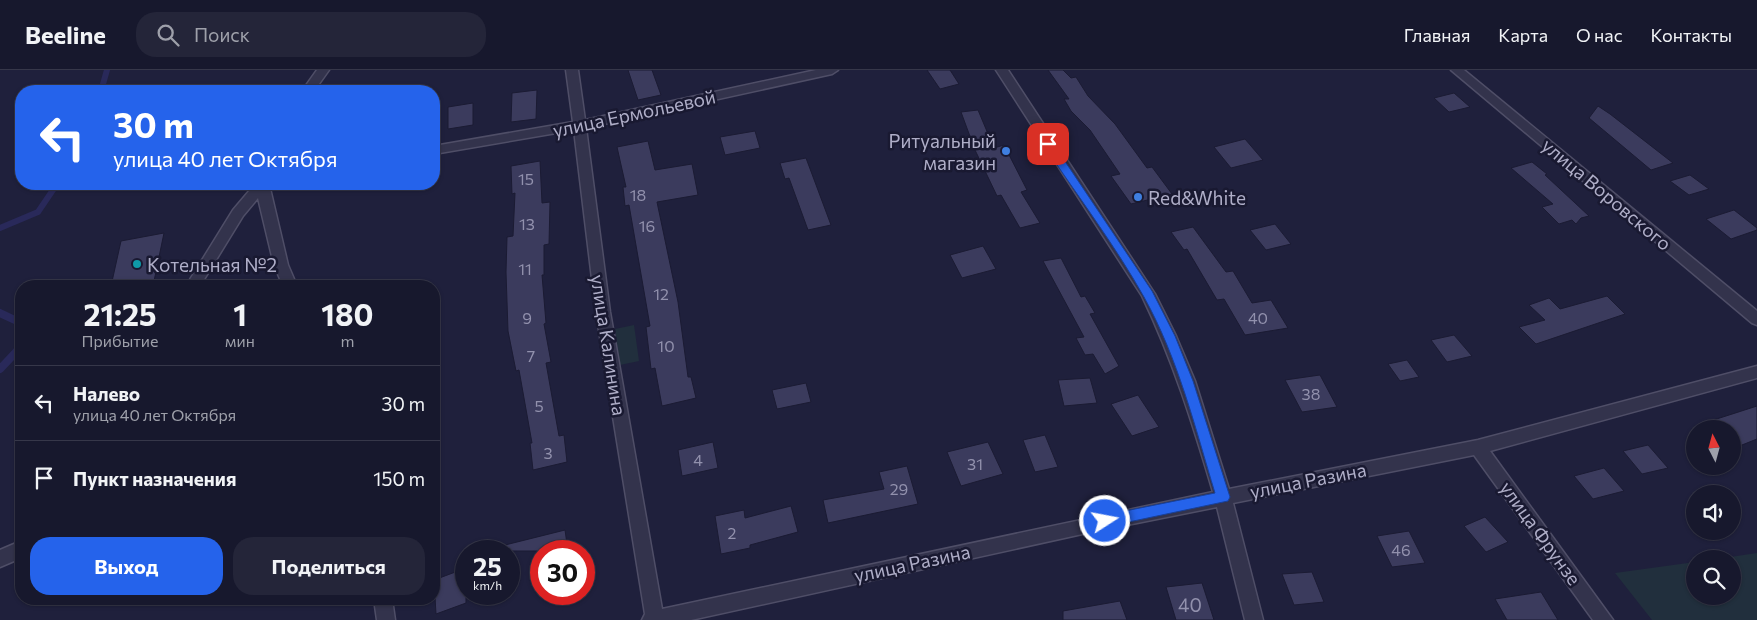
<!DOCTYPE html>
<html lang="ru">
<head>
<meta charset="utf-8">
<style>
  body { margin:0; font-family:Commissioner,sans-serif; background:#242539; color:#f1f3f6; height:100vh; display:flex; flex-direction:column; font-size:19px; white-space:nowrap }
  * { box-sizing:border-box; margin:0 }
  p { font-size:16px; color:#9ea0aa }
  .icon { flex:none; width:28px; height:28px; fill:none; stroke:currentColor; stroke-width:2; stroke-linecap:round; stroke-linejoin:round }
  .map { position:relative; flex:1; overflow:hidden }
  .side { position:absolute; left:15px; top:210px; width:425px; height:325px; display:flex; flex-direction:column; background:#17182d; border-radius:20px; box-shadow:0 1px 4px #0004,0 0 0 1px #363749 }
  .side>* { flex:none }
  .guide { position:absolute; left:15px; top:15px; width:425px; height:105px; border-radius:20px; box-shadow:0 1px 4px #0004,0 0 0 1px #363749; background:#2563eb; color:#fff; overflow:hidden }
  .needle { width:32px; rotate:354deg }
  .tools { position:absolute; left:1686px; top:350px; display:grid; gap:10px }
  .tools a { display:grid; place-items:center; width:55px; height:55px; border-radius:50%; background:#17182d; box-shadow:0 1px 4px #0004,0 0 0 1px #363749; font-size:25px }
  .speed { position:absolute; left:455px; top:470px; display:flex; gap:10px; font-size:25px; font-weight:700; text-align:center }
  .speed>* { display:grid; place-content:center; width:65px; height:65px; border-radius:50%; background:#17182d; box-shadow:0 1px 4px #0004,0 0 0 1px #363749; line-height:1 }
  .speed small { font-size:12px; font-weight:400 }
  .speed .limit { border:8px solid #d22; background:#fff; color:#111 }
  .pin { position:absolute; display:grid; place-items:center; width:42px; height:42px; color:#fff; margin:-21px; border-radius:10px; box-shadow:0 2px 8px #0006 }
  .me { position:absolute; width:55px; margin:-28px; rotate:79deg; stroke-linejoin:round; filter:drop-shadow(0 0 4px #0008) }
  .turn { display:flex; align-items:center; gap:18px; height:105px; padding:0 15px; font-size:22px }
  .turn .icon { width:65px; height:65px; stroke-width:2.5 }
  .turn b { display:block; font-size:35px; line-height:42px }
  .eta { display:flex; justify-content:space-evenly; align-items:center; height:85px; text-align:center }
  .eta b { font-size:30px; font-weight:700; line-height:35px }
  .primary-button { display:flex; gap:10px; margin-top:auto; padding:10px 15px }
  .primary-button a { flex:1; height:58px; border-radius:20px; background:#2563eb; color:#fff; font-size:20px; font-weight:700; line-height:58px; text-align:center }
  .primary-button a+a { background:#242539; color:#f1f3f6 }
  ul { padding:0; list-style:none }
  li { display:flex; align-items:center; gap:15px; height:75px; padding:0 15px; border-top:1px solid #363749 }
  li div { flex:1 }
  li b { display:block; font-size:19px }
  li em { font-style:normal }
  header { display:flex; align-items:center; gap:30px; box-sizing:border-box; height:70px; padding:0 25px; background:#17182d; border-bottom:1px solid #363749 }
  header strong { font-size:24px }
  nav { display:flex; gap:28px; margin-inline-start:auto; font-size:18px }
  .search { width:350px; height:45px; background:#242539; display:flex; align-items:center; gap:12px; box-sizing:border-box; padding:0 18px; border-radius:20px; color:#9ea0aa; font-size:19px }
  .map>svg:first-child { display:block }
  .green { fill:#212f3d }
  .lines { fill:none; stroke-linecap:round; stroke-linejoin:round }
  .stream-far1 { stroke:#29295a; stroke-width:6 }
  .stream { stroke:#29295a; stroke-width:8 }
  .building { fill:#3b3b5d; stroke:#1b1b33 }
  .minor-casing { stroke:#4f4e67; stroke-width:3 }
  .minor { fill:#33334c; fill-rule:evenodd }
  .route { fill:#2563eb; stroke:#184099 }
  .shop-dot { fill:#3f7fe0; stroke:#191931; stroke-width:2 }
  .culture-dot { fill:#0f9aa8; stroke:#191931; stroke-width:2 }
  .labels { text-anchor:middle; dominant-baseline:central; stroke-width:5; stroke-linejoin:round; paint-order:stroke }
  .number-label { font-size:16px; fill:#9291ad }
  .street-label { font-size:19px; fill:#afaec8; stroke:#191931 }
  .poi-label { font-size:19px; fill:#afaec8; stroke:#191931; text-anchor:start }
  .near-number-label { font-size:19px; fill:#9291ad }
</style>
</head>
<body>
<header>
<strong>Beeline</strong>
<div class="search"><svg class="icon" aria-label="search" viewBox="0 0 24 24"><circle cx="10" cy="10" r="6"/><path d="M15 15l6 6"/></svg>Поиск</div>
<nav><a>Главная</a><a>Карта</a><a>О нас</a><a>Контакты</a></nav>
</header>
<div class="map">
<svg width="1757" height="550" viewBox="0 0 1757 550">
  <rect width="100%" height="100%" fill="#1f203c"/>
  <path class="green" d="M 634,255 L 639,291 L 620,295 L 615,259 Z
    M 1757,483 L 1757,550 L 1652,550 L 1615,503 L 1695,492 L 1695,526 L 1732,526 L 1732,489 L 1717,489 Z"/>
  <g class="lines">
    <path class="stream-far1" d="M 101,21 L 107,0
      M 0,158 L 38,142 L 57,114
      M 0,243 L 3,244"/>
    <path class="stream" d="M 0,243 L 17,251 L 21,258
      M 0,299 L 17,281 L 21,271"/>
  </g>
  <path class="building" d="M 628,0 L 652,0 L 661,25 L 638,30 Z
    M 927,0 L 950,0 L 959,14 L 940,19 Z
    M 1048,0 L 1063,0 L 1071,8 L 1076,7 L 1088,26 L 1115,54 L 1147,98 L 1152,97 L 1172,124 L 1131,134 L 1111,106 L 1120,104 L 1090,60 L 1071,41 L 1064,29 L 1069,29 Z
    M 537,20 L 536,49 L 511,52 L 512,23 Z
    M 1454,23 L 1470,37 L 1449,42 L 1434,28 Z
    M 473,33 L 473,55 L 448,59 L 448,37 Z
    M 1598,36 L 1610,44 L 1673,93 L 1651,100 L 1589,48 Z
    M 978,40 L 994,78 L 1004,75 L 1027,120 L 1021,122 L 1040,153 L 1020,158 L 1001,125 L 997,126 L 975,80 L 961,42 Z
    M 755,61 L 760,78 L 725,85 L 720,67 Z
    M 1245,69 L 1263,90 L 1231,98 L 1214,77 Z
    M 648,71 L 655,100 L 692,94 L 698,125 L 657,132 L 678,232 L 688,307 L 691,307 L 696,328 L 662,336 L 655,298 L 651,299 L 646,257 L 650,256 L 629,135 L 625,136 L 623,117 L 626,117 L 617,77 Z
    M 806,88 L 831,155 L 808,160 L 789,108 L 785,109 L 780,93 Z
    M 540,91 L 542,133 L 550,132 L 549,174 L 544,175 L 544,205 L 542,205 L 546,253 L 544,254 L 551,292 L 546,293 L 559,366 L 564,365 L 567,392 L 533,400 L 530,373 L 532,373 L 519,300 L 516,301 L 508,261 L 506,202 L 507,167 L 513,166 L 515,123 L 512,124 L 511,96 Z
    M 1532,92 L 1547,104 L 1545,105 L 1589,146 L 1581,148 L 1576,154 L 1572,150 L 1559,154 L 1542,137 L 1553,134 L 1511,98 Z
    M 1690,105 L 1709,119 L 1689,125 L 1670,111 Z
    M 1734,140 L 1757,158 L 1757,160 L 1731,169 L 1706,149 Z
    M 1275,154 L 1291,174 L 1266,180 L 1250,160 Z
    M 1193,157 L 1226,202 L 1233,201 L 1252,233 L 1271,230 L 1288,258 L 1245,265 L 1224,229 L 1217,230 L 1187,179 L 1184,180 L 1171,162 Z
    M 164,163 L 153,216 L 111,216 L 121,171 Z
    M 983,176 L 996,199 L 962,208 L 950,185 Z
    M 1061,188 L 1081,227 L 1085,226 L 1095,243 L 1090,244 L 1119,296 L 1105,304 L 1093,284 L 1085,285 L 1076,268 L 1084,267 L 1043,191 Z
    M 1607,226 L 1625,244 L 1536,274 L 1519,257 L 1545,250 L 1529,235 L 1549,228 L 1560,239 Z
    M 1454,265 L 1472,286 L 1447,292 L 1431,270 Z
    M 1407,290 L 1419,307 L 1400,311 L 1388,294 Z
    M 1320,305 L 1337,337 L 1302,342 L 1285,310 Z
    M 1090,308 L 1097,333 L 1064,336 L 1058,310 Z
    M 806,313 L 811,332 L 777,339 L 772,320 Z
    M 1138,325 L 1159,357 L 1132,366 L 1111,334 Z
    M 1757,336 L 1757,369 L 1732,379 L 1732,359 L 1699,359 L 1698,355 Z
    M 1045,365 L 1058,397 L 1035,402 L 1023,370 Z
    M 713,372 L 718,398 L 682,406 L 678,380 Z
    M 988,372 L 1003,404 L 961,416 L 947,382 Z
    M 1648,375 L 1668,398 L 1642,404 L 1623,381 Z
    M 907,396 L 918,434 L 828,453 L 823,430 L 884,419 L 879,402 Z
    M 1604,398 L 1624,421 L 1593,429 L 1574,406 Z
    M 791,436 L 798,462 L 750,475 L 750,478 L 721,484 L 715,446 L 744,440 L 745,448 Z
    M 1485,447 L 1508,472 L 1486,482 L 1464,456 Z
    M 565,460 L 568,481 L 505,481 L 505,475 Z
    M 1409,461 L 1425,493 L 1392,497 L 1377,466 Z
    M 466,498 L 466,533 L 436,544 L 434,510 Z
    M 1312,502 L 1324,532 L 1294,535 L 1282,504 Z
    M 1202,513 L 1214,550 L 1176,550 L 1166,517 Z
    M 1541,522 L 1558,550 L 1507,550 L 1495,529 Z
    M 1120,531 L 1127,550 L 1063,550 L 1063,541 Z"/>
  <g class="lines">
    <defs>
      <path id="minor" d="M 317,0 L 329,0 L 314,21 L 302,21 Z
        M 566,0 L 578,0 L 585,50 L 816,0 L 838,0 L 832,4 L 586,58 L 610,242 L 662,539 L 1213,422 C 1193,355 1173,290 1142,226 L 996,0 L 1008,0 L 1155,224 L 1176,266 L 1195,311 L 1229,419 L 1478,370 L 1757,296 L 1757,308 L 1490,381 L 1613,550 L 1593,550 L 1474,385 L 1233,433 L 1263,550 L 1245,550 L 1217,437 L 1087,463 L 691,550 L 642,550 L 645,544 L 596,242 L 574,60 L 434,84 L 434,76 L 573,52 Z
        M 1451,0 L 1464,0 L 1757,241 L 1757,255 L 1752,253 Z
        M 255,114 L 269,114 L 288,195 L 297,216 L 283,216 L 274,195 L 258,128 L 243,146 L 200,216 L 186,216 L 233,140 Z
        M 21,471 L 21,488 L 0,497 L 0,480 Z
        M 374,529 L 392,529 L 395,550 L 377,550 Z"/>
    </defs>
    <use href="#minor" class="minor-casing"/>
    <use href="#minor" class="minor"/>
  </g>
  <path class="route" d="M 1048,71 L 1052,72 L 1152,221 L 1175,266 L 1193,311 L 1230,427 L 1228,431 L 1105,457 L 1101,455 L 1099,451 L 1101,447 L 1105,445 L 1215,423 C 1195,357 1178,288 1144,227 C 1115,175 1076,124 1043,74 Z"/>
  <g class="shop-dot">
    <circle cx="1006" cy="81" r="5"/>
    <circle cx="1138" cy="127" r="5"/>
  </g>
  <circle class="culture-dot" cx="137" cy="194" r="5"/>
  <g class="labels">
    <g class="number-label">
      <text x="526" y="108">15</text>
      <text x="638" y="124">18</text>
      <text x="527" y="153">13</text>
      <text x="647" y="155">16</text>
      <text x="525" y="198">11</text>
      <text x="661" y="223">12</text>
      <text x="527" y="247">9</text>
      <text x="1258" y="247">40</text>
      <text x="666" y="275">10</text>
      <text x="531" y="285">7</text>
      <text x="1311" y="323">38</text>
      <text x="539" y="335">5</text>
      <text x="548" y="382">3</text>
      <text x="698" y="389">4</text>
      <text x="975" y="393">31</text>
      <text x="899" y="418">29</text>
      <text x="732" y="462">2</text>
      <text x="1401" y="479">46</text>
    </g>
    <g class="street-label">
      <text transform="translate(634 43) rotate(-12)">улица Ермольевой</text>
      <text transform="translate(1607 124) rotate(40)">улица Воровского</text>
      <text transform="translate(609 275) rotate(81)">улица Калинина</text>
      <text transform="translate(1308 410) rotate(-11)">улица Разина</text>
      <text transform="translate(1541 463) rotate(54)">улица Фрунзе</text>
      <text transform="translate(912 493) rotate(-12)">улица Разина</text>
    </g>
    <g class="poi-label">
      <text x="996" y="70" text-anchor="end">Ритуальный<tspan x="996" dy="22">магазин</tspan></text>
      <text x="1148" y="127">Red&amp;White</text>
      <text x="147" y="194">Котельная №2</text>
    </g>
    <g class="near-number-label">
      <text x="1190" y="534">40</text>
    </g>
  </g>
</svg>
<div class="tools">
<a><svg class="needle" viewBox="-14 -14 28 28"><path d="M0-13l5 13h-10z" fill="#e53935"/><path d="M0 13l5-13h-10z" fill="#9ea0aa"/></svg></a>
<a><svg class="icon" aria-label="sound" viewBox="0 0 24 24"><path d="M4 9h4l5-4v14l-5-4H4zM17 9q2 3 0 6"/></svg></a>
<a><svg class="icon" aria-label="search" viewBox="0 0 24 24"><circle cx="10" cy="10" r="6"/><path d="M15 15l6 6"/></svg></a>
</div>
<div class="speed"><div>25<small>km/h</small></div><div class="limit">30</div></div>
<div class="pin" style="left:1048px;top:74px;background:#d93025"><svg class="icon" aria-label="arrive" viewBox="0 0 24 24"><path d="M6 21V4h12l-3 4 3 4H6"/></svg></div>
<svg class="me" style="left:1105px;top:451px" viewBox="-20 -20 40 40"><circle r="17" fill="#2563eb" stroke="#fff" stroke-width="3"/><path d="M0-11L8 9 0 5-8 9z" fill="#fff"/></svg>
<div class="guide">
<div class="turn"><svg class="icon" aria-label="left" viewBox="0 0 24 24"><path d="M17 20v-9H6M10 6l-5 5 5 5"/></svg><div><b>30 m</b>улица 40 лет Октября</div></div>
</div>
<section class="side">
<div class="eta">
<div><b>21:25</b><p>Прибытие</p></div>
<div><b>1</b><p>мин</p></div>
<div><b>180</b><p>m</p></div>
</div>
<ul>
<li><svg class="icon" aria-label="left" viewBox="0 0 24 24"><path d="M17 20v-9H6M10 6l-5 5 5 5"/></svg><div><b>Налево</b><p>улица 40 лет Октября</p></div><em>30 m</em></li>
<li><svg class="icon" aria-label="arrive" viewBox="0 0 24 24"><path d="M6 21V4h12l-3 4 3 4H6"/></svg><div><b>Пункт назначения</b></div><em>150 m</em></li>
</ul>
<div class="primary-button"><a>Выход</a><a>Поделиться</a></div>
</section>
</div>
</body>
</html>
